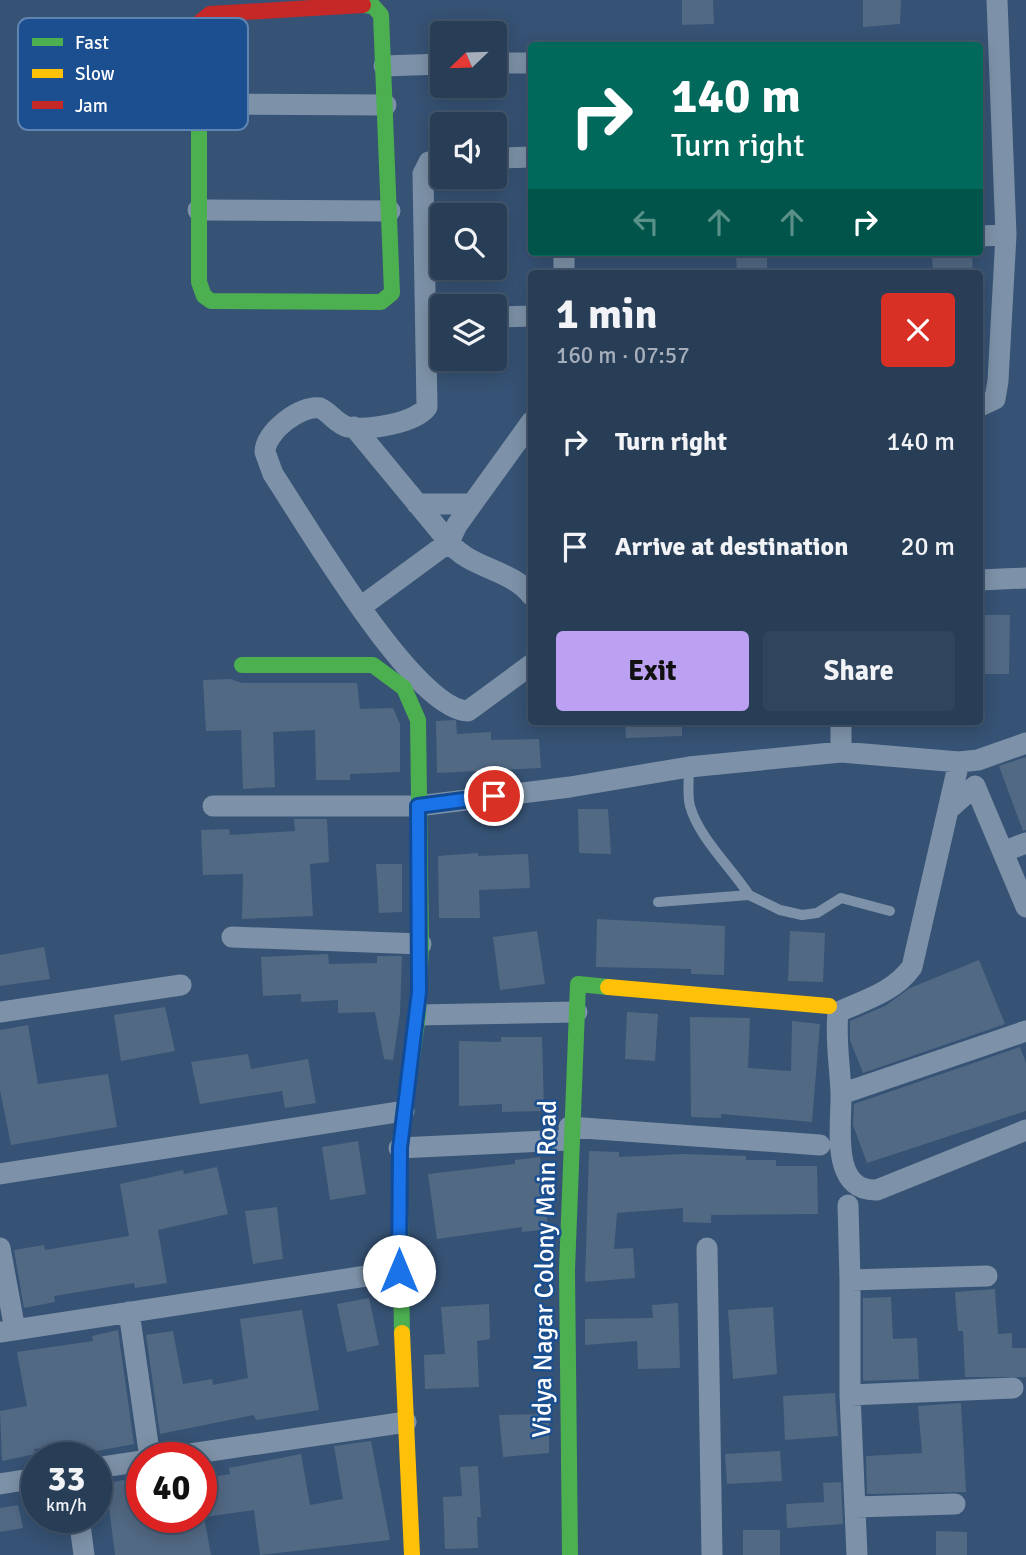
<!DOCTYPE html>
<html lang="en">
<head>
<meta charset="utf-8">
<style>
  body { margin:0; font-family:Signika,sans-serif; background:#30455d; color:#f1f3f6; height:100vh; display:flex; flex-direction:column; font-size:26px; white-space:nowrap }
  * { box-sizing:border-box; margin:0 }
  p { font-size:23px; color:#a5aeba }
  .icon { flex:none; width:38px; height:38px; fill:none; stroke:currentColor; stroke-width:2; stroke-linecap:round; stroke-linejoin:round }
  .map { position:relative; flex:1; overflow:hidden }
  .side { position:absolute; left:528px; top:270px; width:455px; height:455px; display:flex; flex-direction:column; background:#283e57; border-radius:7px; box-shadow:0 4px 18px #0003,0 0 0 2px #44576d }
  .side>* { flex:none }
  .guide { position:absolute; left:528px; top:42px; width:455px; height:214px; border-radius:7px; box-shadow:0 4px 18px #0003,0 0 0 2px #44576d; background:#00695c; color:#fff; overflow:hidden }
  .needle { width:46px; rotate:247deg }
  .fabs { position:absolute; left:430px; top:21px; display:grid; gap:14px }
  .fabs a { display:grid; place-items:center; width:77px; height:77px; border-radius:7px; background:#283e57; box-shadow:0 4px 18px #0003,0 0 0 2px #44576d; font-size:35px }
  .speed { position:absolute; left:21px; top:1442px; display:flex; gap:14px; font-size:35px; font-weight:700; text-align:center }
  .speed>* { display:grid; place-content:center; width:91px; height:91px; border-radius:50%; background:#283e57; box-shadow:0 4px 18px #0003,0 0 0 2px #44576d; line-height:1 }
  .speed small { font-size:18px; font-weight:400 }
  .speed .limit { border:10px solid #d22; background:#fff; color:#111 }
  .pin { position:absolute; display:grid; place-items:center; width:60px; height:60px; color:#fff; margin:-30px; border:4px solid #fff; border-radius:50%; box-shadow:0 2px 7px #0007 }
  .me { position:absolute; width:77px; margin:-38px; rotate:0deg; stroke-linejoin:round; filter:drop-shadow(0 0 5px #0008) }
  .turn { display:flex; align-items:center; gap:24px; height:147px; padding:0 28px; font-size:32px }
  .turn .icon { width:91px; height:91px; stroke-width:2.5 }
  .turn b { display:block; font-size:49px; line-height:60px }
  .lanes { display:flex; align-items:center; height:66px; padding:0 28px; background:#0003; justify-content:center; gap:35px; direction:ltr }
  .lanes .off { opacity:.35 }
  .round { display:grid; place-items:center; flex:none; width:74px; height:74px; border-radius:7px; background:#30455d }
  .overview { display:flex; align-items:center; justify-content:space-between; height:119px; padding:0 28px }
  h1 { font-size:42px; font-weight:700; line-height:52px }
  .cta { display:flex; gap:14px; margin-top:auto; padding:14px 28px }
  .cta a { flex:1; height:80px; border-radius:7px; background:#bca0f2; color:#111; font-size:28px; font-weight:700; line-height:80px; text-align:center }
  .cta a+a { background:#30455d; color:#f1f3f6 }
  ul { padding:0; list-style:none }
  li { display:flex; align-items:center; gap:21px; height:105px; padding:0 28px }
  li div { flex:1 }
  li b { display:block; font-size:26px }
  li em { font-style:normal }
  .map>svg:first-child { display:block }
  .building { fill:#526984 }
  .lines { fill:none; stroke-linecap:round; stroke-linejoin:round }
  .lane { stroke:#7d92a8; stroke-width:10 }
  .street { stroke:#7d92a8; stroke-width:21 }
  .fast { stroke:#4caf50; stroke-width:16 }
  .slow { stroke:#ffc107; stroke-width:16 }
  .jam { stroke:#c62828; stroke-width:16 }
  .route-casing { stroke:#114b97; stroke-width:18 }
  .route { stroke:#1a73e8; stroke-width:12 }
  .labels { text-anchor:middle; dominant-baseline:central; stroke-width:5; stroke-linejoin:round; paint-order:stroke }
  .street-label { font-size:26px; fill:#fff; stroke:#1b4f8f }
  .key { fill:#1b4f8f; stroke:#5f84b1; stroke-width:2 }
  .key-label { font-size:19px; fill:#fff }
</style>
</head>
<body>
<div class="map">
<svg width="1026" height="1555" viewBox="0 0 1026 1555">
  <rect width="100%" height="100%" fill="#365274"/>
  <path class="building" d="M 682,0 L 713,0 L 714,24 L 682,25 Z
    M 863,0 L 901,0 L 900,24 L 863,27 Z
    M 972,252 L 973,273 L 933,273 L 932,254 Z
    M 767,254 L 767,273 L 737,273 L 736,255 Z
    M 980,615 L 1010,615 L 1009,674 L 980,674 Z
    M 230,679 L 242,683 L 357,683 L 360,709 L 393,708 L 400,724 L 400,772 L 350,774 L 350,780 L 316,780 L 315,730 L 273,732 L 275,787 L 243,789 L 241,730 L 206,731 L 203,680 Z
    M 456,720 L 457,734 L 491,732 L 491,740 L 539,739 L 541,768 L 437,773 L 436,721 Z
    M 625,721 L 682,721 L 682,736 L 626,738 Z
    M 1026,757 L 1026,830 L 1023,831 L 999,766 Z
    M 578,809 L 608,809 L 611,854 L 579,853 Z
    M 294,819 L 327,819 L 329,862 L 310,864 L 313,916 L 242,919 L 243,874 L 203,875 L 201,830 L 229,829 L 230,835 L 295,831 Z
    M 478,853 L 478,856 L 528,854 L 530,888 L 479,890 L 480,918 L 439,918 L 438,856 Z
    M 376,864 L 402,864 L 402,912 L 379,913 Z
    M 597,919 L 725,926 L 724,975 L 691,974 L 691,969 L 596,967 Z
    M 537,931 L 545,984 L 500,990 L 493,937 Z
    M 790,931 L 825,933 L 823,982 L 788,981 Z
    M 44,947 L 50,979 L 0,986 L 0,955 Z
    M 328,954 L 329,964 L 377,963 L 377,956 L 402,956 L 400,1013 L 393,1060 L 384,1059 L 375,1012 L 338,1013 L 338,1000 L 301,1002 L 301,994 L 263,996 L 261,957 Z
    M 979,960 L 1005,1024 L 863,1073 L 850,1040 L 850,1021 L 885,1006 L 910,988 Z
    M 165,1007 L 175,1051 L 121,1061 L 114,1015 Z
    M 627,1012 L 658,1014 L 655,1061 L 625,1059 Z
    M 690,1017 L 750,1018 L 748,1068 L 791,1071 L 792,1021 L 820,1024 L 812,1122 L 721,1114 L 721,1118 L 691,1117 Z
    M 28,1025 L 38,1084 L 108,1074 L 117,1127 L 11,1145 L 0,1090 L 0,1030 Z
    M 501,1037 L 542,1037 L 544,1111 L 502,1112 L 502,1104 L 459,1106 L 459,1041 L 501,1042 Z
    M 1020,1047 L 1026,1063 L 1026,1111 L 867,1163 L 853,1125 L 854,1104 Z
    M 248,1054 L 251,1069 L 308,1059 L 316,1103 L 285,1108 L 282,1091 L 200,1104 L 191,1062 Z
    M 358,1141 L 366,1194 L 330,1200 L 322,1147 Z
    M 589,1151 L 619,1152 L 619,1157 L 684,1154 L 746,1156 L 746,1160 L 776,1160 L 776,1166 L 817,1166 L 818,1214 L 711,1215 L 711,1223 L 683,1222 L 683,1208 L 617,1213 L 614,1249 L 633,1248 L 635,1278 L 585,1282 Z
    M 540,1157 L 548,1229 L 522,1232 L 522,1227 L 437,1239 L 428,1174 L 515,1164 L 515,1160 Z
    M 217,1167 L 228,1214 L 158,1230 L 167,1283 L 135,1288 L 134,1283 L 54,1296 L 55,1302 L 24,1308 L 14,1250 L 44,1245 L 45,1250 L 129,1236 L 120,1184 L 183,1170 L 184,1174 Z
    M 277,1207 L 283,1259 L 253,1264 L 245,1211 Z
    M 995,1289 L 998,1334 L 1012,1333 L 1012,1348 L 1026,1348 L 1026,1377 L 965,1377 L 963,1331 L 958,1331 L 955,1292 Z
    M 891,1297 L 893,1339 L 917,1338 L 919,1379 L 863,1381 L 863,1298 Z
    M 369,1298 L 379,1345 L 347,1352 L 337,1304 Z
    M 678,1303 L 680,1368 L 638,1369 L 637,1341 L 585,1345 L 585,1319 L 653,1318 L 652,1305 Z
    M 489,1304 L 490,1339 L 477,1341 L 479,1387 L 425,1389 L 424,1355 L 445,1354 L 441,1307 Z
    M 773,1307 L 777,1374 L 733,1379 L 728,1310 Z
    M 302,1310 L 319,1410 L 256,1420 L 254,1415 L 160,1434 L 146,1335 L 173,1331 L 183,1384 L 212,1379 L 213,1385 L 248,1378 L 240,1319 Z
    M 118,1330 L 134,1444 L 70,1456 L 68,1445 L 34,1449 L 35,1454 L 2,1461 L 0,1411 L 27,1406 L 17,1352 L 93,1341 L 92,1336 Z
    M 835,1393 L 838,1436 L 785,1440 L 783,1396 Z
    M 961,1403 L 966,1492 L 867,1494 L 866,1456 L 922,1453 L 918,1406 Z
    M 549,1414 L 549,1453 L 503,1457 L 499,1415 Z
    M 371,1441 L 390,1540 L 260,1555 L 254,1510 L 205,1517 L 201,1479 L 230,1474 L 229,1468 L 301,1454 L 310,1505 L 343,1499 L 334,1446 Z
    M 780,1451 L 782,1481 L 727,1484 L 725,1454 Z
    M 478,1466 L 481,1517 L 477,1517 L 478,1548 L 445,1549 L 443,1497 L 462,1496 L 460,1467 Z
    M 142,1477 L 142,1517 L 204,1517 L 211,1555 L 115,1555 L 106,1483 Z
    M 841,1482 L 843,1524 L 787,1528 L 786,1504 L 824,1502 L 823,1483 Z
    M 18,1505 L 23,1528 L 0,1532 L 0,1508 Z
    M 743,1530 L 780,1530 L 780,1555 L 743,1555 Z
    M 936,1531 L 967,1532 L 967,1555 L 936,1555 Z"/>
  <g class="lines">
    <path class="lane" d="M 689,767 C 689,779 687,795 690,806 C 699,838 731,867 749,895
      M 658,902 L 749,895 L 780,910 L 802,915 L 817,913 L 841,898 L 890,911"/>
    <path class="street" d="M 495,63 L 532,63
      M 384,66 L 443,64
      M 198,104 L 386,105
      M 495,158 L 532,157
      M 443,160 L 429,162 L 423,174 L 427,407 C 416,423 367,431 348,427 C 336,424 331,413 320,408 C 300,405 265,432 265,452 L 273,474 C 305,522 414,710 468,711 L 532,664
      M 198,210 L 390,211
      M 980,236 L 1006,235
      M 564,252 L 564,273
      M 495,317 L 532,316
      M 980,406 L 995,399 L 998,381 L 1006,235 L 997,0
      M 532,421 L 457,525 L 449,542 C 470,569 512,569 532,596
      M 354,427 L 449,542 L 362,606
      M 417,504 L 471,504
      M 980,580 L 1026,578
      M 841,721 L 841,752
      M 959,762 L 912,967 C 894,992 865,1000 838,1012 C 835,1039 840,1065 841,1093 C 842,1123 829,1192 877,1190 L 1026,1130
      M 213,806 L 418,806 L 570,787 L 689,767 L 841,752 L 959,762 L 978,760 L 1026,743
      M 948,810 L 975,786 L 1026,907
      M 1005,851 L 1026,843
      M 232,937 L 421,944
      M 0,1012 L 181,985
      M 418,1015 L 577,1012
      M 841,1094 L 1026,1031
      M 569,1127 L 820,1145
      M 399,1148 L 568,1140
      M 0,1174 L 404,1111
      M 848,1205 L 850,1280
      M 0,1248 L 15,1330
      M 707,1248 L 712,1555
      M 129,1312 L 150,1458
      M 0,1332 L 399,1271
      M 850,1395 L 1013,1388
      M 163,1458 L 406,1422
      M 96,1468 L 142,1461
      M 0,1484 L 37,1478
      M 855,1507 L 955,1504
      M 79,1517 L 84,1555
      M 857,1555 L 850,1395 L 850,1280 L 987,1276"/>
    <path class="fast" d="M 199,86 L 199,282 L 204,296 L 211,301 L 381,302 L 392,293 L 381,15 L 373,6 L 363,5
      M 242,665 L 373,665 L 404,688 L 418,720 L 421,944 L 418,1015 L 399,1148 L 402,1333
      M 570,1555 L 567,1270 L 578,984 L 608,987"/>
    <path class="slow" d="M 608,987 L 829,1006
      M 402,1333 L 412,1555"/>
    <path class="jam" d="M 199,86 L 199,23 L 210,14 L 363,5"/>
  </g>
  <g class="lines">
    <defs>
      <path id="route" d="M 399,1271 L 400,1148 L 419,992 L 418,806 L 494,796"/>
    </defs>
    <use href="#route" class="route-casing"/>
    <use href="#route" class="route"/>
  </g>
  <g class="labels">
    <g class="street-label">
      <text transform="translate(545 1269) rotate(-89)">Vidya Nagar Colony Main Road</text>
    </g>
  </g>
  <rect x="18" y="18" width="230" height="112" rx="10" class="key"/>
  <rect x="32" y="38" width="31" height="8" fill="#4caf50"/>
  <rect x="32" y="69" width="31" height="9" fill="#ffc107"/>
  <rect x="32" y="101" width="31" height="8" fill="#c62828"/>
  <g class="key-label">
    <text x="75" y="49">Fast</text>
    <text x="75" y="80">Slow</text>
    <text x="75" y="112">Jam</text>
  </g>
</svg>
<div class="fabs">
<a><svg class="needle" viewBox="-14 -14 28 28"><path d="M0-13l5 13h-10z" fill="#e53935"/><path d="M0 13l5-13h-10z" fill="#a5aeba"/></svg></a>
<a><svg class="icon" aria-label="sound" viewBox="0 0 24 24"><path d="M4 9h4l5-4v14l-5-4H4zM17 9q2 3 0 6"/></svg></a>
<a><svg class="icon" aria-label="search" viewBox="0 0 24 24"><circle cx="10" cy="10" r="6"/><path d="M15 15l6 6"/></svg></a>
<a><svg class="icon" aria-label="layers" viewBox="0 0 24 24"><path d="M12 4l9 5-9 5-9-5zM3 14l9 5 9-5"/></svg></a>
</div>
<div class="speed"><div>33<small>km/h</small></div><div class="limit">40</div></div>
<div class="pin" style="left:494px;top:796px;background:#d93025"><svg class="icon" aria-label="arrive" viewBox="0 0 24 24"><path d="M6 21V4h12l-3 4 3 4H6"/></svg></div>
<svg class="me" style="left:399px;top:1271px" viewBox="-20 -20 40 40"><circle r="19" fill="#fff"/><path d="M0-13L10 11 0 6-10 11z" fill="#1a73e8"/></svg>
<div class="guide">
<div class="turn"><svg class="icon" aria-label="right" viewBox="0 0 24 24"><path d="M7 20v-9h11M14 6l5 5-5 5"/></svg><div><b>140 m</b>Turn right</div></div>
<div class="lanes"><svg class="icon off" aria-label="left" viewBox="0 0 24 24"><path d="M17 20v-9H6M10 6l-5 5 5 5"/></svg><svg class="icon off" aria-label="ahead" viewBox="0 0 24 24"><path d="M12 20V5M6 11l6-6 6 6"/></svg><svg class="icon off" aria-label="ahead" viewBox="0 0 24 24"><path d="M12 20V5M6 11l6-6 6 6"/></svg><svg class="icon" aria-label="right" viewBox="0 0 24 24"><path d="M7 20v-9h11M14 6l5 5-5 5"/></svg></div>
</div>
<section class="side">
<div class="overview"><div><h1>1 min</h1><p>160 m · 07:57</p></div><a class="round" style="background:#d93025;color:#fff"><svg class="icon" aria-label="close" viewBox="0 0 24 24"><path d="M6 6l12 12M18 6L6 18"/></svg></a></div>
<ul>
<li><svg class="icon" aria-label="right" viewBox="0 0 24 24"><path d="M7 20v-9h11M14 6l5 5-5 5"/></svg><div><b>Turn right</b></div><em>140 m</em></li>
<li><svg class="icon" aria-label="arrive" viewBox="0 0 24 24"><path d="M6 21V4h12l-3 4 3 4H6"/></svg><div><b>Arrive at destination</b></div><em>20 m</em></li>
</ul>
<div class="cta"><a>Exit</a><a>Share</a></div>
</section>
</div>
</body>
</html>
